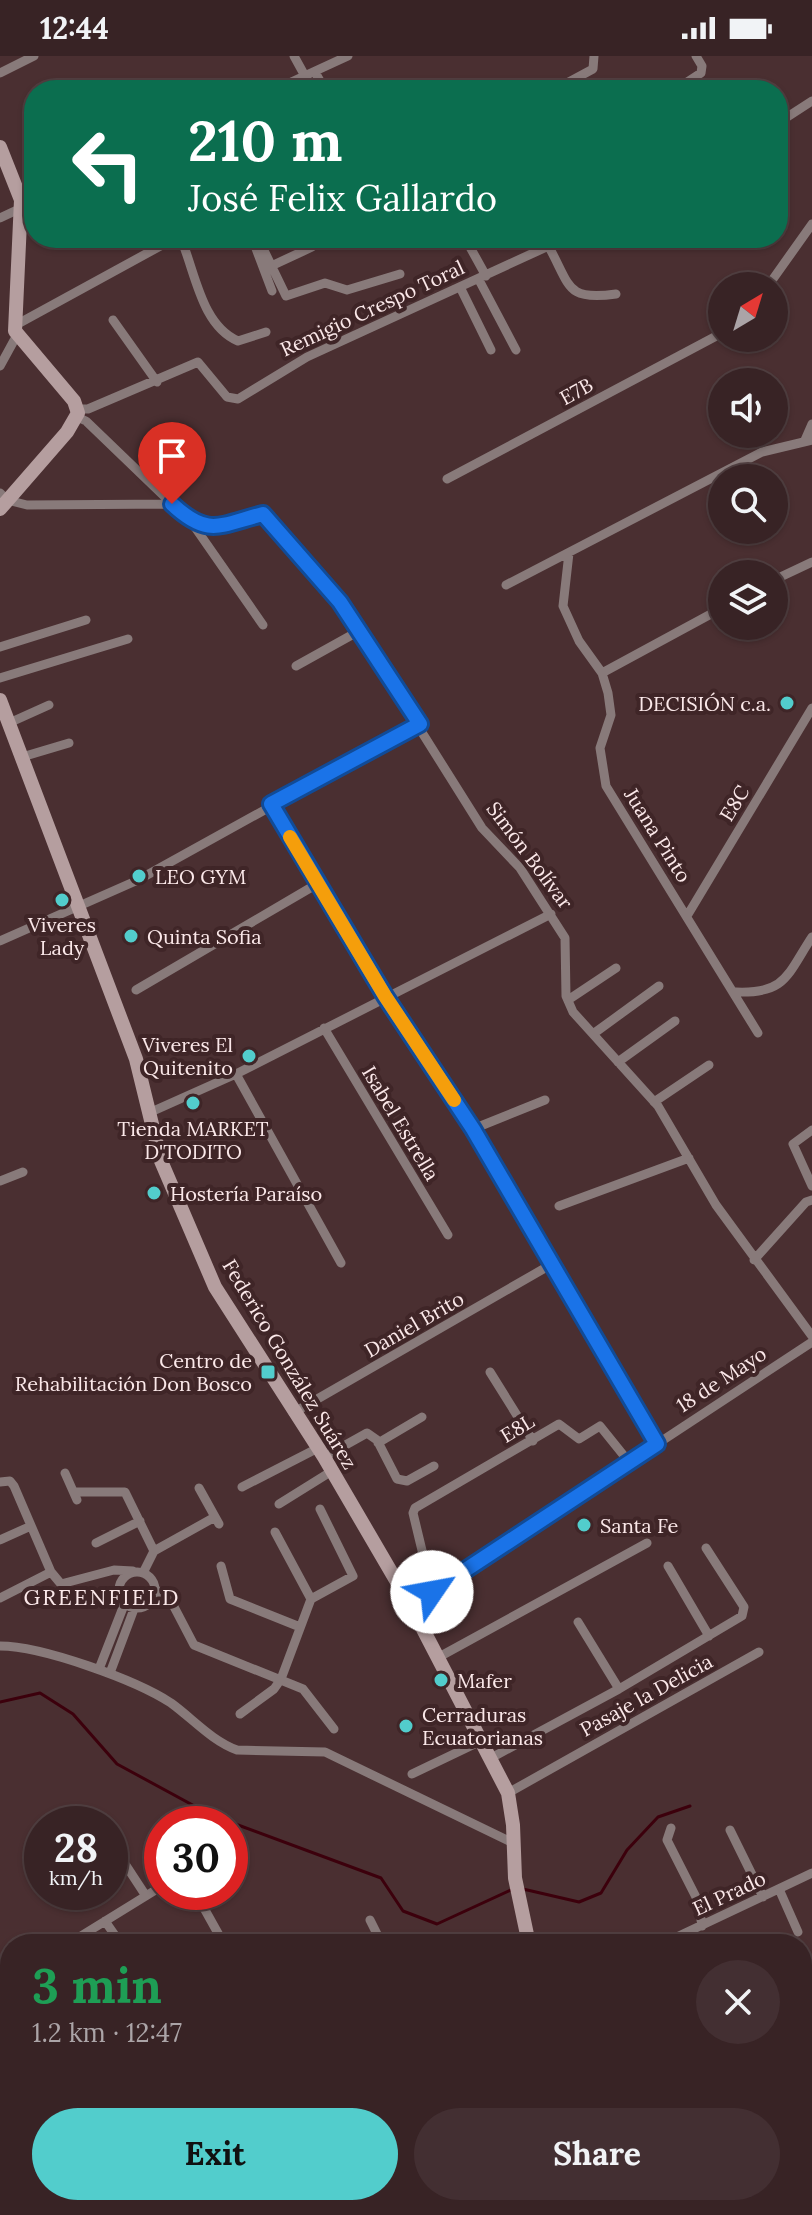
<!DOCTYPE html>
<html lang="en">
<head>
<meta charset="utf-8">
<style>
  body { margin:0; font-family:Lora,serif; background:#432f32; color:#f1f3f6; height:100vh; display:flex; flex-direction:column; font-size:30px; white-space:nowrap }
  * { box-sizing:border-box; margin:0 }
  p { font-size:26px; color:#aba4a7 }
  .icon { flex:none; width:44px; height:44px; fill:none; stroke:currentColor; stroke-width:2; stroke-linecap:round; stroke-linejoin:round }
  .map { position:relative; flex:1; overflow:hidden }
  .panel { position:absolute; left:0px; top:1878px; width:812px; height:282px; display:flex; flex-direction:column; background:#382325; border-radius:32px 32px 0 0; box-shadow:0 2px 6px #0004,0 0 0 2px #524042 }
  .panel>* { flex:none }
  .banner { position:absolute; left:24px; top:24px; width:764px; height:168px; border-radius:32px; box-shadow:0 2px 6px #0004,0 0 0 2px #524042; background:#0b6e4f; color:#fff; overflow:hidden }
  .needle { width:52px; rotate:38deg }
  .fabs { position:absolute; left:708px; top:216px; display:grid; gap:16px }
  .fabs a { display:grid; place-items:center; width:80px; height:80px; border-radius:50%; background:#382325; box-shadow:0 2px 6px #0004,0 0 0 2px #524042; font-size:40px }
  .speed { position:absolute; left:24px; top:1750px; display:flex; gap:16px; font-size:40px; font-weight:700; text-align:center }
  .speed>* { display:grid; place-content:center; width:104px; height:104px; border-radius:50%; background:#382325; box-shadow:0 2px 6px #0004,0 0 0 2px #524042; line-height:1 }
  .speed small { font-size:20px; font-weight:400 }
  .speed .limit { border:12px solid #d22; background:#fff; color:#111 }
  .pin { position:absolute; display:grid; place-items:center; width:68px; height:68px; color:#fff; margin:-82px -34px; border-radius:50% 50% 50% 0; rotate:-45deg; box-shadow:0 0 8px #0007 }
  .pin .icon { rotate:45deg }
  .me { position:absolute; width:88px; margin:-44px; rotate:57deg; stroke-linejoin:round; filter:drop-shadow(0 0 6px #0008) }
  .turn { display:flex; align-items:center; gap:28px; height:168px; padding:0 32px; font-size:36px }
  .turn .icon { width:104px; height:104px; stroke-width:2.5 }
  .turn b { display:block; font-size:56px; line-height:68px }
  .round { display:grid; place-items:center; flex:none; width:84px; height:84px; border-radius:42px; background:#432f32 }
  .headline { display:flex; align-items:center; justify-content:space-between; height:136px; padding:0 32px }
  h1 { font-size:48px; font-weight:700; line-height:60px; color:#1e9e55 }
  .primary-button { display:flex; gap:16px; margin-top:auto; padding:16px 32px }
  .primary-button a { flex:1; height:92px; border-radius:48px; background:#52cdcc; color:#111; font-size:32px; font-weight:700; line-height:92px; text-align:center }
  .primary-button a+a { background:#432f32; color:#f1f3f6 }
  .status { display:flex; justify-content:space-between; align-items:center; height:56px; padding:0 40px; background:#382325; direction:ltr }
  .status svg { height:22px; fill:currentColor }
  .map>svg:first-child { display:block }
  .lines { fill:none; stroke-linecap:round; stroke-linejoin:round }
  .stream { stroke:#3c000c; stroke-width:3 }
  .street { stroke:#887a7a; stroke-width:9 }
  .secondary { stroke:#b59e9f; stroke-width:14 }
  .route-casing { stroke:#114b97; stroke-width:20 }
  .route { stroke:#1a73e8; stroke-width:14 }
  .slow { stroke:#f59e0b; stroke-width:14 }
  .poi-dot { fill:#52cdcc; stroke:#3f2527; stroke-width:3 }
  .labels { text-anchor:middle; dominant-baseline:central; stroke-width:8; stroke-linejoin:round; paint-order:stroke }
  .street-label { font-size:20px; fill:#fbe8e9; stroke:#3f2527 }
  .poi-label { font-size:20px; fill:#fbe8e9; stroke:#3f2527; text-anchor:start }
  .neighbourhood-label { font-size:22px; letter-spacing:2px; fill:#fbe8e9; stroke:#3f2527 }
</style>
</head>
<body>
<div class="status"><b>12:44</b><svg viewBox="0 0 49 12"><path d="M0 12V9h3v3zM5 12V6h3v6zM10 12V3h3v9zM15 12V0h3v12zM26 1h20v11H26zM47 4h2v5h-2z"/></svg></div>
<div class="map">
<svg width="812" height="2159" viewBox="0 0 812 2159">
  <rect width="100%" height="100%" fill="#4a2f31"/>
  <g class="lines">
    <path class="stream" d="M 0,1646 L 40,1637 L 73,1658 L 117,1708 L 211,1759 L 381,1822 L 403,1855 L 437,1868 L 511,1834
      M 523,1833 L 579,1846 L 601,1837 L 627,1794 L 658,1761 L 690,1750"/>
    <path class="street" d="M 294,0 L 305,20
      M 315,16 L 325,34
      M 0,17 L 34,0
      M 274,34 L 348,0
      M 554,34 L 593,13 L 594,0
      M 675,34 L 701,17 L 702,10 L 696,0
      M 778,67 L 812,45
      M 0,162 L 34,146
      M 186,182 L 183,188 C 196,221 203,270 238,285 L 266,276
      M 252,182 L 272,235
      M 258,182 L 286,240 L 325,227 L 347,234 L 400,218
      M 465,182 L 486,220
      M 549,191 C 571,231 566,245 616,238
      M 267,212 L 312,191
      M 479,224 L 516,294
      M 768,230 L 812,168
      M 461,233 L 491,294
      M 113,264 L 157,326
      M 14,270 L 175,182
      M 0,310 L 17,279
      M 78,353 L 88,353 L 198,306 L 227,341 L 238,343 L 307,301 L 566,182
      M 77,361 L 86,365 L 192,467 L 213,471 L 263,458 L 340,546 L 482,772 L 520,812 L 565,882 L 566,940 L 573,956 L 658,1050 L 716,1149 L 812,1280
      M 805,384 L 812,368
      M 447,423 L 722,277
      M 0,437 L 7,444 L 27,449 L 172,448
      M 192,467 L 263,569
      M 569,497 L 563,550 L 579,585 L 602,617 L 608,637 L 611,659 L 600,692 L 606,730 L 758,977
      M 774,524 L 812,506
      M 506,529 L 762,396 L 812,384
      M 0,591 L 86,564
      M 296,610 L 359,575
      M 602,617 L 722,552
      M 0,622 L 128,583
      M 9,667 L 49,649
      M 22,701 L 69,687
      M 271,748 L 385,940 L 473,1073 L 657,1388
      M 687,860 L 812,652
      M 0,885 L 138,824 L 420,668
      M 136,934 L 317,828
      M 736,936 C 786,938 787,919 812,881
      M 568,944 L 616,912
      M 324,972 L 448,1179
      M 593,978 L 659,930
      M 618,1006 L 675,965
      M 236,1018 L 341,1207
      M 654,1046 L 709,1009
      M 151,1056 L 236,1018 L 551,858
      M 473,1073 L 545,1044
      M 812,1074 L 793,1088 L 812,1130
      M 0,1125 L 23,1116
      M 559,1150 L 689,1102
      M 754,1204 L 806,1146 L 812,1144
      M 490,1316 L 533,1385
      M 293,1357 L 552,1208
      M 378,1387 L 422,1361
      M 324,1401 L 367,1377 L 377,1384 L 397,1423 L 407,1425 L 434,1410
      M 65,1417 L 77,1444
      M 0,1426 L 10,1425 L 14,1430 L 51,1516 L 61,1528 L 114,1514 L 133,1515
      M 242,1431 L 318,1392
      M 199,1432 L 219,1468
      M 74,1436 L 125,1436 L 154,1495
      M 279,1448 L 332,1415
      M 275,1476 L 311,1543
      M 0,1484 L 31,1470
      M 96,1487 L 140,1465
      M 221,1510 L 230,1543 L 300,1571
      M 668,1510 L 709,1580
      M 144,1515 L 154,1495 L 215,1461
      M119 1534a18 18 0 1 1 36 0a18 18 0 1 1-36 0Z
      M 154,1532 L 171,1545 L 194,1589 L 303,1633 L 334,1673
      M 432,1536 L 413,1457 L 415,1452 L 559,1368 L 579,1383 L 600,1370 L 629,1406
      M 0,1542 L 51,1516
      M 411,1550 L 812,1286
      M 578,1566 L 619,1633
      M 0,1590 C 42,1590 136,1624 171,1647 C 193,1663 212,1685 237,1694 L 325,1696 L 511,1786
      M 439,1601 L 647,1487
      M 99,1613 L 124,1549
      M 110,1617 L 134,1553
      M 240,1658 L 274,1633 L 281,1623 L 311,1543 L 353,1520 L 320,1453
      M 491,1702 L 619,1633 L 742,1560 L 744,1551 L 706,1492
      M 412,1718 L 483,1684
      M 508,1737 L 759,1596
      M 178,1759 L 185,1768
      M 671,1772 L 667,1784 L 698,1845 L 702,1870
      M 730,1774 L 763,1841
      M 110,1785 L 146,1840
      M 779,1833 L 798,1876
      M 195,1836 L 224,1888
      M 370,1864 L 382,1888
      M 105,1865 L 121,1888
      M 68,1888 L 162,1830
      M 662,1888 L 812,1817
      M 0,1929 L 10,1923
      M 802,1960 L 812,1962
      M 0,1982 L 10,1976
      M 0,2039 L 10,2056
      M 380,2150 L 384,2159"/>
    <path class="secondary" d="M 0,91 L 21,144 L 15,275 L 74,345 L 78,357 L 67,376 L 0,453
      M 0,644 L 136,1003 L 161,1105 L 215,1231 L 324,1401 L 411,1550 L 508,1737 L 513,1769 L 515,1822 L 529,1888
      M 802,2003 L 812,1999
      M 802,2017 L 812,2014
      M 0,2103 L 10,2103
      M 650,2150 L 689,2159
      M 697,2150 L 736,2159
      M 742,2150 L 772,2159
      M 527,2159 L 532,2150
      M 581,2159 L 598,2150
      M 599,2159 L 613,2150"/>
  </g>
  <g class="lines">
    <defs>
      <path id="route" d="M 172,448 C 208,482 220,469 263,458 L 340,546 L 420,668 L 271,748 L 385,940 L 473,1073 L 657,1388 L 432,1536"/>
    </defs>
    <use href="#route" class="route-casing"/>
    <use href="#route" class="route"/>
    <path class="slow" d="M 290,781 L 385,940 L 454,1044"/>
  </g>
  <g class="poi-dot">
    <circle cx="787" cy="647" r="8"/>
    <circle cx="139" cy="820" r="8"/>
    <circle cx="62" cy="844" r="8"/>
    <circle cx="131" cy="880" r="8"/>
    <circle cx="249" cy="1000" r="8"/>
    <circle cx="193" cy="1047" r="8"/>
    <circle cx="154" cy="1137" r="8"/>
    <rect x="260" y="1308" width="16" height="16" rx="4"/>
    <circle cx="584" cy="1469" r="8"/>
    <circle cx="441" cy="1624" r="8"/>
    <circle cx="406" cy="1670" r="8"/>
  </g>
  <g class="labels">
    <g class="street-label">
      <text transform="translate(372 252) rotate(-25)">Remigio Crespo Toral</text>
      <text transform="translate(576 335) rotate(-29)">E7B</text>
      <text transform="translate(734 747) rotate(-59)">E8C</text>
      <text transform="translate(658 779) rotate(58)">Juana Pinto</text>
      <text transform="translate(530 799) rotate(53)">Simón Bolívar</text>
      <text transform="translate(401 1067) rotate(59)">Isabel Estrella</text>
      <text transform="translate(414 1268) rotate(-30)">Daniel Brito</text>
      <text transform="translate(290 1308) rotate(59)">Federico González Suárez</text>
      <text transform="translate(721 1323) rotate(-33)">18 de Mayo</text>
      <text transform="translate(517 1372) rotate(-31)">E8L</text>
      <text transform="translate(646 1639) rotate(-29)">Pasaje la Delicia</text>
      <text transform="translate(729 1837) rotate(-25)">El Prado</text>
    </g>
    <g class="poi-label">
      <text x="771" y="647" text-anchor="end">DECISIÓN c.a.</text>
      <text x="155" y="820">LEO GYM</text>
      <text x="62" y="868" text-anchor="middle">Viveres<tspan x="62" dy="23">Lady</tspan></text>
      <text x="147" y="880">Quinta Sofia</text>
      <text x="233" y="988" text-anchor="end">Viveres El<tspan x="233" dy="23">Quitenito</tspan></text>
      <text x="193" y="1072" text-anchor="middle">Tienda MARKET<tspan x="193" dy="23">D'TODITO</tspan></text>
      <text x="170" y="1137">Hostería Paraíso</text>
      <text x="252" y="1304" text-anchor="end">Centro de<tspan x="252" dy="23">Rehabilitación Don Bosco</tspan></text>
      <text x="600" y="1469">Santa Fe</text>
      <text x="457" y="1624">Mafer</text>
      <text x="422" y="1658">Cerraduras<tspan x="422" dy="23">Ecuatorianas</tspan></text>
    </g>
    <g class="neighbourhood-label">
      <text x="102" y="1541">GREENFIELD</text>
    </g>
  </g>
</svg>
<div class="fabs">
<a><svg class="needle" viewBox="-14 -14 28 28"><path d="M0-13l5 13h-10z" fill="#e53935"/><path d="M0 13l5-13h-10z" fill="#aba4a7"/></svg></a>
<a><svg class="icon" aria-label="sound" viewBox="0 0 24 24"><path d="M4 9h4l5-4v14l-5-4H4zM17 9q2 3 0 6"/></svg></a>
<a><svg class="icon" aria-label="search" viewBox="0 0 24 24"><circle cx="10" cy="10" r="6"/><path d="M15 15l6 6"/></svg></a>
<a><svg class="icon" aria-label="layers" viewBox="0 0 24 24"><path d="M12 4l9 5-9 5-9-5zM3 14l9 5 9-5"/></svg></a>
</div>
<div class="speed"><div>28<small>km/h</small></div><div class="limit">30</div></div>
<div class="pin" style="left:172px;top:448px;background:#d93025"><svg class="icon" aria-label="arrive" viewBox="0 0 24 24"><path d="M6 21V4h12l-3 4 3 4H6"/></svg></div>
<svg class="me" style="left:432px;top:1536px" viewBox="-20 -20 40 40"><circle r="19" fill="#fff"/><path d="M0-13L10 11 0 6-10 11z" fill="#1a73e8"/></svg>
<div class="banner">
<div class="turn"><svg class="icon" aria-label="left" viewBox="0 0 24 24"><path d="M17 20v-9H6M10 6l-5 5 5 5"/></svg><div><b>210 m</b>José Felix Gallardo</div></div>
</div>
<section class="panel">
<div class="headline"><div><h1>3 min</h1><p>1.2 km · 12:47</p></div><a class="round"><svg class="icon" aria-label="close" viewBox="0 0 24 24"><path d="M6 6l12 12M18 6L6 18"/></svg></a></div>
<div class="primary-button"><a>Exit</a><a>Share</a></div>
</section>
</div>
</body>
</html>
